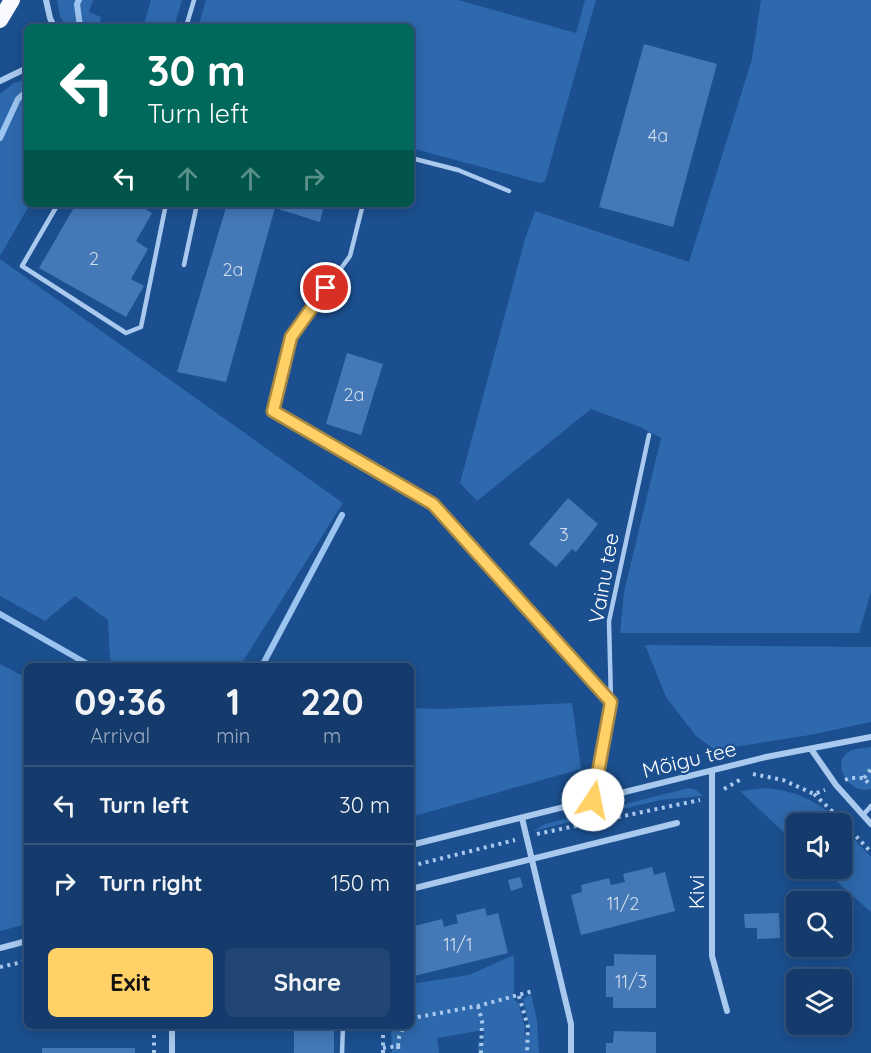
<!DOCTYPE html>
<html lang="en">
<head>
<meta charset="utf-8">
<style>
  body { margin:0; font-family:Quicksand,sans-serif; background:#214673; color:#f1f3f6; height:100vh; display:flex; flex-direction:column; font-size:22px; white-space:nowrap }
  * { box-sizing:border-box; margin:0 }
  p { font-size:20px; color:#9dadc1 }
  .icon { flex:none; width:33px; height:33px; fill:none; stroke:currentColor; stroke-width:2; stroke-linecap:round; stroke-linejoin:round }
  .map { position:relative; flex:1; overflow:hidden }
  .details { position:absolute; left:24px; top:663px; width:390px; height:366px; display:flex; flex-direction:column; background:#143b6b; border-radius:9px; box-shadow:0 3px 15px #0003,0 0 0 2px #33557e }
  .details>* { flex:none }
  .guide { position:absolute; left:24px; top:24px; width:390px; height:183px; border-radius:9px; box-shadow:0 3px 15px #0003,0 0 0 2px #33557e; background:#00695c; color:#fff; overflow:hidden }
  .tools { position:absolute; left:786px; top:813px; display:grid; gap:12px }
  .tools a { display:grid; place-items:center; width:66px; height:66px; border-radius:9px; background:#143b6b; box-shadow:0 3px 15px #0003,0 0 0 2px #33557e; font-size:30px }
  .pin { position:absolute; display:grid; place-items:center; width:51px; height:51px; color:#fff; margin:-26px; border:3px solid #fff; border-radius:50%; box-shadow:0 2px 6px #0007 }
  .me { position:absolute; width:66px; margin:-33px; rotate:11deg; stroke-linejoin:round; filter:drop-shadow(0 0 4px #0008) }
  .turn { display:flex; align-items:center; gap:21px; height:126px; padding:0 24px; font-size:27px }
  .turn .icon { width:78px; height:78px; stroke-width:2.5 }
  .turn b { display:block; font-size:42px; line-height:51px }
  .lanes { display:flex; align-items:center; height:57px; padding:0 24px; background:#0003; justify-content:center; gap:30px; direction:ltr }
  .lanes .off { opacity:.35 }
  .eta { display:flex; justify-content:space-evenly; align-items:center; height:102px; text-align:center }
  .eta b { font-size:36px; font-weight:700; line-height:42px }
  .cta { display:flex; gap:12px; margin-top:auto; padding:12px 24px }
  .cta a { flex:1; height:69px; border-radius:9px; background:#ffd166; color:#111; font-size:24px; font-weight:700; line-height:69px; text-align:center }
  .cta a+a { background:#214673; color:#f1f3f6 }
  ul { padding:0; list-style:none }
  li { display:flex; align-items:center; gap:18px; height:78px; padding:0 24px; border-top:2px solid #33557e }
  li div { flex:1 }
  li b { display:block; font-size:22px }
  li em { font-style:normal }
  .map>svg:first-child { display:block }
  .green { fill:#2e69ad }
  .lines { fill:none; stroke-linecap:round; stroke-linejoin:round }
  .stream { stroke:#9cc4f0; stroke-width:6 }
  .building { fill:#4478b7 }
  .path { stroke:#a9c9ee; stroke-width:4; stroke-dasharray:3 4.5; stroke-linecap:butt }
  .service { stroke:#a9c9ee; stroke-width:4.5 }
  .minor { stroke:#a9c9ee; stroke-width:6 }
  .trunk { stroke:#f8faff; stroke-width:16 }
  .route-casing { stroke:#a68842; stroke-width:15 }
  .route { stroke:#ffd166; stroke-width:10 }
  .labels { text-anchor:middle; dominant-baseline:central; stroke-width:4.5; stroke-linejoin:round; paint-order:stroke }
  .number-label { font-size:18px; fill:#d0dded }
  .street-label { font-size:21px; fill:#fff; stroke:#1b4f8f }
</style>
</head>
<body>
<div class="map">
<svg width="871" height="1053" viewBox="0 0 871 1053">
  <rect width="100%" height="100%" fill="#1b4f8f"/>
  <path class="green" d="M 57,0 L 93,0 L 89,12 L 101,17 L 99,27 L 66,27 L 60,16 Z
    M 151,0 L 182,0 L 174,27 L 143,27 Z
    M 206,0 L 458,0 L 576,33 L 585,0 L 596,0 L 545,181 L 540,183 L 411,148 L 411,27 L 198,27 Z
    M 761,0 L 871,0 L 871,592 L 859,633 L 620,633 L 624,592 L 661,438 L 640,427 L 591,409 L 477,501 L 460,483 L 525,239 L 535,211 L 689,262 L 752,59 Z
    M 27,79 L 27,204 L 30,204 L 0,256 L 0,94 L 14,83 Z
    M 0,259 L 343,503 L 240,666 L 121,666 L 110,660 L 108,620 L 75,596 L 45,621 L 0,596 Z
    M 645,645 L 871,647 L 871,722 L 810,735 L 715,750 L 696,736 L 666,697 Z
    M 0,664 L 27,678 L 27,924 L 0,931 Z
    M 572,703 L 581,769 L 411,817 L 411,708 L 441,709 Z
    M 871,747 L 871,789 C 851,795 831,766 847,753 C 853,748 864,748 871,747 Z
    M 689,788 L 696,790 L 703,796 L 660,800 L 533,831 L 545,824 Z
    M 766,788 C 796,791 819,801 840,823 L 796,824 L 796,844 L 740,791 Z
    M 842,826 L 871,857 L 871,912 L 823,869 L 842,868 Z
    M 514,955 L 514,1000 L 518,1002 L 525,1027 L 524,1036 L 531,1035 L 523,999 L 531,994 L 537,1020 L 539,1053 L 478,1053 L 478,1042 L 484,1041 L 484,1030 L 437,1038 L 439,1053 L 392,1053 L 391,1026 L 411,1026 L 411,984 L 469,975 Z"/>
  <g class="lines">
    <path class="stream" d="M 79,0 L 77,4 L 80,27
      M 0,138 L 18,99 L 27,91
      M 0,614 L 91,666
      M 262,666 L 342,515"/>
  </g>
  <path class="building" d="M 644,44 L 717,64 L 673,227 L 599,207 Z
    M 76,204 L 140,204 L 139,205 L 152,213 L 136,241 L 148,249 L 131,279 L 144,286 L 126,317 L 39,268 Z
    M 227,204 L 324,204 L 320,222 L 275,208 L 226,382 L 177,372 Z
    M 347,353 L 383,364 L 361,435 L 326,424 Z
    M 568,498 L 598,524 L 576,552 L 572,549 L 556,567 L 529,544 Z
    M 652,867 L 654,875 L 665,872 L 675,911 L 581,935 L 571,895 L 582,892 L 581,885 L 609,878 L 611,885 L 625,882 L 623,874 Z
    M 520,877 L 523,887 L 511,891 L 508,880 Z
    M 827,892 L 838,902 L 818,902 Z
    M 485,908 L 487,916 L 498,913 L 508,953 L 414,976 L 411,962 L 411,935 L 416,933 L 414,926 L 442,919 L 444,927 L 458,923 L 456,915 Z
    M 779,913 L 780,938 L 757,939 L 757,928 L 745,928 L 744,914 Z
    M 614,954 L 656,955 L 656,1008 L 613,1008 L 613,997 L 606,997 L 606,966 L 614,966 Z
    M 805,1024 L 830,1024 L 829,1034 L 805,1032 Z
    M 294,1026 L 334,1026 L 334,1053 L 294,1053 Z
    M 614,1031 L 656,1032 L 656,1053 L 606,1053 L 606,1043 L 613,1043 Z
    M 42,1048 L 135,1048 L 135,1053 L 42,1053 Z"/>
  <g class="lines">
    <path class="path" d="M 753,774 L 783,780 L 814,794 L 825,790
      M 864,778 L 871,769
      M 845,780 L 850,778 L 864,778 L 871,786
      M 724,789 L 743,778
      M 814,794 L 832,811 L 871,852
      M 537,834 L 700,800
      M 411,866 L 515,840
      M 0,967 L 27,961
      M 519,996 L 528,1027 L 527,1053
      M 478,1006 L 482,1021 L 481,1053
      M 411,1020 L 418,1017 L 478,1006 L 533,991
      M 398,1046 L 399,1053
      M 383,1048 L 398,1046 L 399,1037 L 404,1026
      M 154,1053 L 154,1026
      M 383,1053 L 383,1026"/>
    <path class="service" d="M 186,27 L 194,0
      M 411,158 L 458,170 L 509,191
      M 58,204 L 22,266 L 126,333 L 141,327 L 166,204
      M 363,204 L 350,256 L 291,337 L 273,411 L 433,504 L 611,702
      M 184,265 L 197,204
      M 593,800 L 611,702 L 609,621 L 649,435
      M 863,815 L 871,806
      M 342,1053 L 343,1026"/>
    <path class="minor" d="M 46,0 L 50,18 L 54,27
      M 0,81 L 27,68
      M 811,749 L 836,785 L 871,824
      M 712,771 L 712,956 L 727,1011
      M 522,818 L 571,1024 L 571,1053
      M 411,845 L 766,757 L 871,737
      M 411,889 L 677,823
      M 0,948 L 27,941
      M 172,1053 L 172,1026"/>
    <path class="trunk" d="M 0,20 L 12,0"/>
  </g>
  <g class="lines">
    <defs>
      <path id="route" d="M 326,288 L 291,337 L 273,411 L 433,504 L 611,702 L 593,800"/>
    </defs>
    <use href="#route" class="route-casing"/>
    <use href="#route" class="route"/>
  </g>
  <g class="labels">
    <g class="number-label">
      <text x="658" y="135">4a</text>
      <text x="94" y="258">2</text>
      <text x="233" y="269">2a</text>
      <text x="354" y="394">2a</text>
      <text x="564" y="534">3</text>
      <text x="623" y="903">11/2</text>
      <text x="458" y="944">11/1</text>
      <text x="631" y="981">11/3</text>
    </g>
    <g class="street-label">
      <text transform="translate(603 578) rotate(-80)">Vainu tee</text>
      <text transform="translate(689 759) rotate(-14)">Mõigu tee</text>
      <text transform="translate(696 892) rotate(-90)">Kivi</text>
    </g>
  </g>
</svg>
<div class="tools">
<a><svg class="icon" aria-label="sound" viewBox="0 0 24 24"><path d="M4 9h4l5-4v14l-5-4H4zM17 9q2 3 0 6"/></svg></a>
<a><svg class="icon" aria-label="search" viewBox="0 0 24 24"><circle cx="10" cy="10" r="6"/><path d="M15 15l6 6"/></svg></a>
<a><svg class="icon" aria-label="layers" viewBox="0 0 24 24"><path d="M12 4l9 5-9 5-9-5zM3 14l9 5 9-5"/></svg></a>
</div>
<div class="pin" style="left:326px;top:288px;background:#d93025"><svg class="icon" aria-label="arrive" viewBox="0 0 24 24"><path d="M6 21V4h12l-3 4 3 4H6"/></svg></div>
<svg class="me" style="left:593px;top:800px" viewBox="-20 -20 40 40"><circle r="19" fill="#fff"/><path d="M0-13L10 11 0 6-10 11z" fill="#ffd166"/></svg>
<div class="guide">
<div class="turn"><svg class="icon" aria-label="left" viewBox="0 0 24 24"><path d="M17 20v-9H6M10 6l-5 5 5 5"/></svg><div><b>30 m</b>Turn left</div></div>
<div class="lanes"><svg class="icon" aria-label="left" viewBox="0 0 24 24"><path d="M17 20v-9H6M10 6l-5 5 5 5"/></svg><svg class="icon off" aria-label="ahead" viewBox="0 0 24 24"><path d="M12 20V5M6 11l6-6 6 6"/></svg><svg class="icon off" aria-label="ahead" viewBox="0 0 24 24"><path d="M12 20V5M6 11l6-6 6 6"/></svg><svg class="icon off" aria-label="right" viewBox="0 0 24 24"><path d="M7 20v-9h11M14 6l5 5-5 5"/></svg></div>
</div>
<section class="details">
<div class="eta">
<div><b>09:36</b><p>Arrival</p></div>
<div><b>1</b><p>min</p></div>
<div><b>220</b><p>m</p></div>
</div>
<ul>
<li><svg class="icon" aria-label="left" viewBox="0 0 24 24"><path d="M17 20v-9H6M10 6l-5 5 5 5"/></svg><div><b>Turn left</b></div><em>30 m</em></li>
<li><svg class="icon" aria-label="right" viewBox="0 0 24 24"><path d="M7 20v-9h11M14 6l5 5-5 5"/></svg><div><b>Turn right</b></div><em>150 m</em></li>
</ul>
<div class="cta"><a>Exit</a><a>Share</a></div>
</section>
</div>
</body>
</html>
